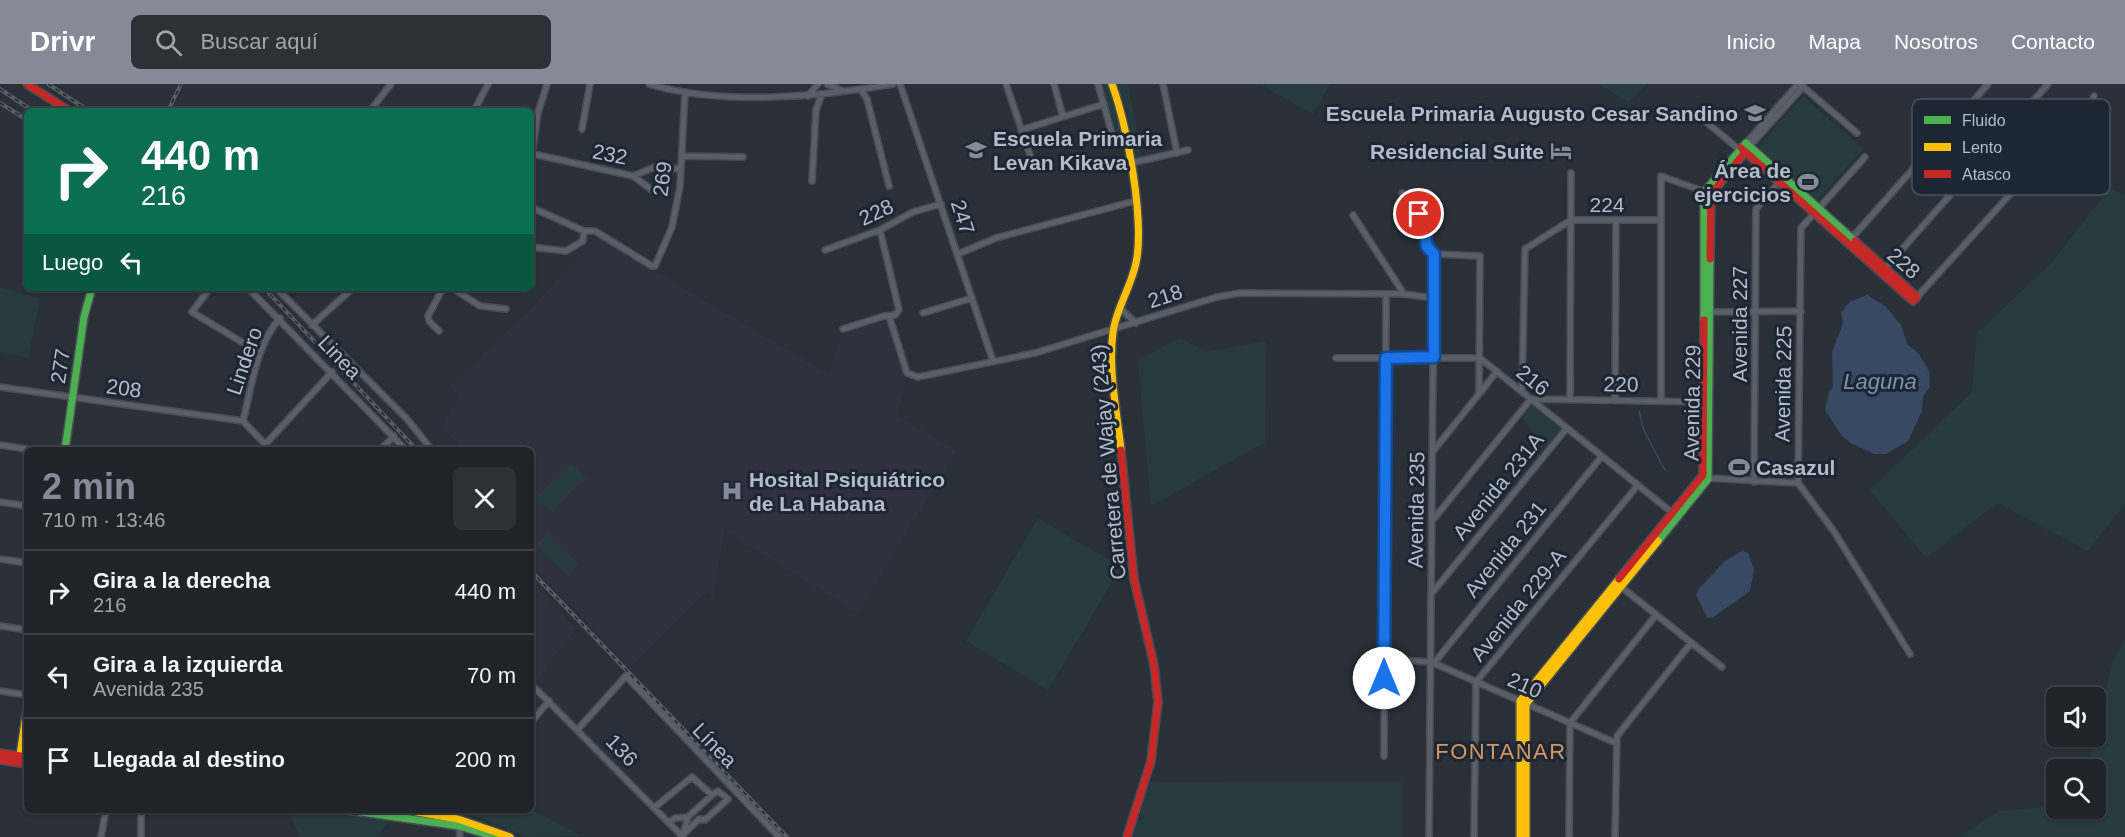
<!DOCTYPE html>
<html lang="es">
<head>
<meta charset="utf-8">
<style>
  body { margin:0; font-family:Arial,sans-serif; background:#2d3036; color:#f1f3f6; height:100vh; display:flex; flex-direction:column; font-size:22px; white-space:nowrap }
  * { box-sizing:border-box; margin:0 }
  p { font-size:20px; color:#a2a4a8 }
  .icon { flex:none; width:33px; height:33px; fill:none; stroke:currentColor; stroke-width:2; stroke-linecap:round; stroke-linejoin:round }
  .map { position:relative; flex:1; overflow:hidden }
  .side { position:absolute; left:24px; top:363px; width:510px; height:366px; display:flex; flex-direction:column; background:#20242a; border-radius:9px; box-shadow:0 2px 4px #0004,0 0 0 2px #3d4147 }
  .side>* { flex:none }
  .top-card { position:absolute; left:24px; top:24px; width:510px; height:183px; border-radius:9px; box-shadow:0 2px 4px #0004,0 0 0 2px #3d4147; background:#0b6e4f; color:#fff; overflow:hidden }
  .fabs { position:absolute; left:2046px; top:603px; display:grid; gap:12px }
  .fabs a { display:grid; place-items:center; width:60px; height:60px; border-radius:9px; background:#20242a; box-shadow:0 2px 4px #0004,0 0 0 2px #3d4147; font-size:30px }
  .pin { position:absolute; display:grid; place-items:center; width:51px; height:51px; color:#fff; margin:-26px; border:3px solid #fff; border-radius:50%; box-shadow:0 2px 6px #0007 }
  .me { position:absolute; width:66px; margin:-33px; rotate:0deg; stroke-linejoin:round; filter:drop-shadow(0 0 4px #0008) }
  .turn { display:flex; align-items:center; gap:21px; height:126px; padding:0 18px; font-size:27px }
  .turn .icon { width:78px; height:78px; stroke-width:2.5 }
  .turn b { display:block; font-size:42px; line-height:51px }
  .then { display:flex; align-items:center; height:57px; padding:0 18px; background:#0003; gap:12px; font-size:22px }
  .round { display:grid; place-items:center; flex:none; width:63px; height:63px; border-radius:9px; background:#2d3036 }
  .head { display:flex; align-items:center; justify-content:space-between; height:102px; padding:0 18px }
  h1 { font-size:36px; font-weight:700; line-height:45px; color:#848b96 }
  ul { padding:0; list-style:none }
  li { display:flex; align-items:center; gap:18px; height:84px; padding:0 18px; border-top:2px solid #3d4147 }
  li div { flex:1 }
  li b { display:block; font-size:22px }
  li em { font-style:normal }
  header { display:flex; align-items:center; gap:36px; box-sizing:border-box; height:84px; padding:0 30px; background:#848b96; color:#fff }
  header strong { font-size:28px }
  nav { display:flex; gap:33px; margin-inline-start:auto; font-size:21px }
  .search { width:420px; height:54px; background:#2d3036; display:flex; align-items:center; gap:15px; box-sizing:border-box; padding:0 21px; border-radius:9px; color:#a2a4a8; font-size:22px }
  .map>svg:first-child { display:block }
  .medical { fill:#31303e }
  .green { fill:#273a3e }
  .water { fill:#384963 }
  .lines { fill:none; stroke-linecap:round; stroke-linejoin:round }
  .stream { stroke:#384963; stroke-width:1.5 }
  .street-casing { stroke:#484c53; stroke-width:8 }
  .fast-casing { stroke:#484c53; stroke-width:10 }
  .slow-casing { stroke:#484c53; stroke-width:10 }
  .jam-casing { stroke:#484c53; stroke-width:10 }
  .street { stroke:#5a5e66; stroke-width:5 }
  .fast { stroke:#4caf50; stroke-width:7 }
  .slow { stroke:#ffc107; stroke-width:7 }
  .jam { stroke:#c62828; stroke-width:7 }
  .rail-casing { stroke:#595d64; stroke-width:4 }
  .rail { stroke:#1d2633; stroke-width:1.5; stroke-dasharray:4.5; stroke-linecap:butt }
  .route-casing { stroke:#114b97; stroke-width:15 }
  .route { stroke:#1a73e8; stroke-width:10 }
  .labels { text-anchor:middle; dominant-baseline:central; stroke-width:6; stroke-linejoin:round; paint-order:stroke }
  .poi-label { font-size:21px; font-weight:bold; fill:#b4bcc9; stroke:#1d2633; text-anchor:end }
  .street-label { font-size:21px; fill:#b4bcc9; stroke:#1d2633 }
  .water-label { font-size:22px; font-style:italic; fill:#7c92b1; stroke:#1d2633 }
  .neighbourhood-label { font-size:22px; letter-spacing:1.5px; fill:#d59563; stroke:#1d2633 }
  .key { fill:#1d2633; stroke:#4a5360; stroke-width:1.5 }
  .key-label { font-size:16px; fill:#b4bcc9 }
</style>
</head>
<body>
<header>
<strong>Drivr</strong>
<div class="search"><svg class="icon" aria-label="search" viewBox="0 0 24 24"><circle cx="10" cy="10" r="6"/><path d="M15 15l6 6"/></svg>Buscar aquí</div>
<nav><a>Inicio</a><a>Mapa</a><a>Nosotros</a><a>Contacto</a></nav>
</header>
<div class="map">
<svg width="2125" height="753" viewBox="0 0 2125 753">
  <rect width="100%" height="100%" fill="#2a3038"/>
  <path class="medical" d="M 596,152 L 828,290 L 843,247 L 886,234 L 907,300 L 896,331 L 957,367 L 858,529 L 725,447 L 713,513 L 706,508 L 630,584 L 531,479 L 531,366 L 463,366 L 441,342 L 459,312 L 450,301 L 534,221 Z
    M 531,497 L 576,545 L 531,604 Z"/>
  <path class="green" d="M 1100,0 L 1107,0 L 1117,28 L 1121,54 L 1117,55 Z
    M 1120,0 L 1128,0 L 1142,74 L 1133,76 L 1129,30 L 1118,4 Z
    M 1260,0 L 1330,0 L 1313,30 Z
    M 1598,0 L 1647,0 L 1628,18 Z
    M 1803,12 L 1863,65 L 1817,116 L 1758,63 Z
    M 2110,104 L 2125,112 L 2125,420 L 2088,467 L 1998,419 L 1926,474 L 1870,406 L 1972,308 L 1977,249 L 2051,179 Z
    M 0,203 L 40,215 L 28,274 L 0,268 Z
    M 1180,254 L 1206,268 L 1266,257 L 1265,358 L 1151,422 L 1138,276 Z
    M 1532,322 L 1562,346 L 1546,365 L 1522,334 Z
    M 569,381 L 572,381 L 589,396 L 581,398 L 554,426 L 554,431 L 537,416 L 537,412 Z
    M 1038,434 L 1121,483 L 1048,606 L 966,557 Z
    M 547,449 L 579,480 L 568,492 L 536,461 Z
    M 2125,555 L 2125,753 L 1959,753 L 1999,727 L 2056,722 L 2056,724 L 2096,724 L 2096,686 L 2087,685 L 2113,576 Z
    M 1150,698 L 1402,699 L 1402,753 L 1131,753 L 1137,737 L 1144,733 L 1140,728 Z
    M 288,726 L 322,726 L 391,735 L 377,753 L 300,753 Z
    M 464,726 L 531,726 L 582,752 L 526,753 L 484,735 L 461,730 Z"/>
  <path class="water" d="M 1867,211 L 1885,222 L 1901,241 L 1907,260 L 1919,270 L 1929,287 L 1930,303 L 1923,312 L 1922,327 L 1908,357 L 1886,370 L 1874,370 L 1851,359 L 1842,352 L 1825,326 L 1829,308 L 1833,303 L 1832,268 L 1843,239 L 1841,228 L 1850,218 Z
    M 1742,467 L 1748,469 L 1754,486 L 1750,507 L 1712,534 L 1707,533 L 1696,511 L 1698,506 L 1725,477 Z"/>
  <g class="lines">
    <path class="stream" d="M 1639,327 L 1644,347 L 1665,386"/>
    <defs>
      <path id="street" d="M 649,0 C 721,22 819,13 893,0
        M 827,0 L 843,7
        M 900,0 L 993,277
        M 1006,0 L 1031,74
        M 1054,0 L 1063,33
        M 1098,0 L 1113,54 L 1117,58 L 1128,59
        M 1163,0 L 1177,69
        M 1801,1 L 1857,49
        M 861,6 L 867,15 L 889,102
        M 808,12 L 818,0
        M 370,27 L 391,0
        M 474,27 L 488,0
        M 1706,38 L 1740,66
        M 582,45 L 590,0
        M 1021,46 L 1104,20
        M 1746,59 L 1798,0
        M 1748,64 L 1803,3
        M 533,70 L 633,92 L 655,83 L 681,85
        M 682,72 L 743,73
        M 1865,73 L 1801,144 L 1798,399 L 1833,446 L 1910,570
        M 531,76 L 538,29 L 547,0
        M 1131,79 L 1188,66
        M 633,92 L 652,106
        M 812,97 L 816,26 L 822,10
        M 1402,109 C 1416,127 1424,140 1427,163 L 1434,170
        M 535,125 L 584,147 L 595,147 L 652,182 L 655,182 L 672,143 L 680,102 L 685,8
        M 1353,131 L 1404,210
        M 1850,156 L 1988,0
        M 531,163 L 566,167 L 583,157 L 584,147
        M 825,166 L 880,146 L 913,128 L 941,120
        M 958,170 L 996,154 L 1135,117
        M 1883,187 L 2048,0
        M 210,204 L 192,228 L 260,269
        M 248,204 L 406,366
        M 276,204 L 407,335 L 432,366
        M 452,204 L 480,222 L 506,225
        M 1917,213 L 2091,21 L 2094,12
        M 1121,225 L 1136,239
        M 1706,228 L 1801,227
        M 923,229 L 972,214
        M 889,232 L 907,289 L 918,293 L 1035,269 L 1217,213 L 1240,209 L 1404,210 L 1434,214
        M 312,241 L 353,204
        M 843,245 L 884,232 L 895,231 L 899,226 L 880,146
        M 439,247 L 429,237 L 428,232 L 443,204
        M 1336,274 L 1480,274 L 1675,431
        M 0,303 L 243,337
        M 1522,307 L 1525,165 L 1571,136 L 1660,136
        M 1480,309 L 1497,287
        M 1570,316 L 1571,89
        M 1615,317 L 1616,136
        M 1661,317 L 1661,92 L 1711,110
        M 265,360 L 243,337 C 252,302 256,261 280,234
        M 0,361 L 32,366
        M 260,366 L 332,288
        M 380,366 L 394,352
        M 1434,366 L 1479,310 L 1480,172 L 1434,170
        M 1707,394 L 1798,399
        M 1754,398 L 1756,125 L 1780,97
        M 0,418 L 27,422
        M 1432,437 L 1531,315 L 1706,318
        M 0,475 L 27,479
        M 1620,502 L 1722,583
        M 1432,509 L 1567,344
        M 0,542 L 27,546
        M 1384,575 L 1431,578 L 1616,659
        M 1434,579 L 1602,372
        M 535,604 L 683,753
        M 0,607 L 27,611
        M 531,638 L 549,617
        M 578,645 L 626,592 L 779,753
        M 1384,672 L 1386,210
        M 655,723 L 692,693 L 712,711 L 718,707 L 728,715 L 705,736 L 699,735 L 682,752
        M 141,726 L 141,753
        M 688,733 L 712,711
        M 669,738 L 675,734 L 688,733 L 683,750
        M 459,742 L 460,753
        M 101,753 L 106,726
        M 1429,753 L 1434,170
        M 1474,753 L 1476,598 L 1638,401
        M 1569,753 L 1570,639 L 1656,531
        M 1615,753 L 1617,652 L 1691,559"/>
      <path id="fast" d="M 1704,236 L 1704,108 L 1746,59 L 1855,157
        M 65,366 L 84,233 L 92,204
        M 1658,457 L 1708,395 L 1710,175
        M 347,726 L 459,742 L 496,753"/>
      <path id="slow" d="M 1112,0 C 1127,42 1145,136 1136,179 C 1131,203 1116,225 1113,248 C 1108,286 1117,328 1121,366
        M 20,671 L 27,624
        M 405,726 L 458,735 L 510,753
        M 1520,753 L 1520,617 L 1619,495
        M 1526,753 L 1526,620 L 1658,457"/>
      <path id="jam" d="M 27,0 L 69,27
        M 1741,64 L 1913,217 L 1917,213 L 1855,157
        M 1710,175 L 1711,110 L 1745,68
        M 1121,366 L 1134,495 L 1154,581 L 1158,618 L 1151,677 L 1127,753
        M 1619,495 L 1703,391 L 1704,236
        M 0,669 L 27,673
        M 0,676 L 27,680"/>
    </defs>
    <use href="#street" class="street-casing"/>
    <use href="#fast" class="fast-casing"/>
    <use href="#slow" class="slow-casing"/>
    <use href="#jam" class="jam-casing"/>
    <use href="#street" class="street"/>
    <use href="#fast" class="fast"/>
    <use href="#slow" class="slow"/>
    <use href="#jam" class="jam"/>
    <defs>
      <path id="rail" d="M 48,0 L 89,27
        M 0,5 L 33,27
        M 0,19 L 27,36
        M 168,27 L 181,0
        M 264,204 L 417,366
        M 531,487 L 787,753"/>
    </defs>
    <use href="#rail" class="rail-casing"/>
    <use href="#rail" class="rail"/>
  </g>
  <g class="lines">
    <defs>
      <path id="route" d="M 1384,594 L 1386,274 L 1434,273 L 1434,170 L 1427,163 L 1424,144 L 1419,130"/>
    </defs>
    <use href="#route" class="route-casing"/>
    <use href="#route" class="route"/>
  </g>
  <defs>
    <symbol id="school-bare" viewBox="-9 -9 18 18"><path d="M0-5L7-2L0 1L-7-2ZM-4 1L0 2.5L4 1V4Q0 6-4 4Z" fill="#848b96" stroke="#1d2633" stroke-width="2.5" paint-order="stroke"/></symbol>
    <symbol id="hotel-bare" viewBox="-9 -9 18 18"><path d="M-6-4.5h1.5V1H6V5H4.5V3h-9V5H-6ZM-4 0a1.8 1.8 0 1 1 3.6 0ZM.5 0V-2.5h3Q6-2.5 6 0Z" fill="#848b96" stroke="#1d2633" stroke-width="2.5" paint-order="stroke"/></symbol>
    <symbol id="stadium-bare" viewBox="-9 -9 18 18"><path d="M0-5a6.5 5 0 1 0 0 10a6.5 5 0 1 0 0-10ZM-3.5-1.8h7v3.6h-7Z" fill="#848b96" stroke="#1d2633" stroke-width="2.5" paint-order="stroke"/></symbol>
    <symbol id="hospital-bare" viewBox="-9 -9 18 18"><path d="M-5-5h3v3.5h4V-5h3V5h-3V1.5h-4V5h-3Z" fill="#848b96" stroke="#1d2633" stroke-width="2.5" paint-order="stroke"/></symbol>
  </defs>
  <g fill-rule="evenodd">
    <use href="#school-bare" x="1740" y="14" width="30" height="30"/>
    <use href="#school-bare" x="961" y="51" width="30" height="30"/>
    <use href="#hotel-bare" x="1546" y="52" width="30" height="30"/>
    <use href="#stadium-bare" x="1793" y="83" width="30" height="30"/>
    <use href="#stadium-bare" x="1724" y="368" width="30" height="30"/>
    <use href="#hospital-bare" x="717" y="392" width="30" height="30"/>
  </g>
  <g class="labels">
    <g class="poi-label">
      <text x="1738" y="29">Escuela Primaria Augusto Cesar Sandino</text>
      <text x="993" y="54" text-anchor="start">Escuela Primaria<tspan x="993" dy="24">Levan Kikava</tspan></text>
      <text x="1544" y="67">Residencial Suite</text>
      <text x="1791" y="86">Área de<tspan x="1791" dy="24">ejercicios</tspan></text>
      <text x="1756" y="383" text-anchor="start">Casazul</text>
      <text x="749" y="395" text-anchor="start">Hosital Psiquiátrico<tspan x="749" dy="24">de La Habana</tspan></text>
    </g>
    <g class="street-label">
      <text transform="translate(610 70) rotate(11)">232</text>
      <text transform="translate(662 95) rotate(-83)">269</text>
      <text x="1607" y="120">224</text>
      <text transform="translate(876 128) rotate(-25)">228</text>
      <text transform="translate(963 133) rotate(72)">247</text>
      <text transform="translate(1904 179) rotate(41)">228</text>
      <text transform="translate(1165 212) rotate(-18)">218</text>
      <text transform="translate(1739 240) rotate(-90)">Avenida 227</text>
      <text transform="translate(340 273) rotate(46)">Linea</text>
      <text transform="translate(244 277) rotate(-71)">Lindero</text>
      <text transform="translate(60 282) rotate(-81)">277</text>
      <text transform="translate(1533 296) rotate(39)">216</text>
      <text transform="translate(1621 300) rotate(1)">220</text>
      <text transform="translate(1783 300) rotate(-89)">Avenida 225</text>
      <text transform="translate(124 304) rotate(8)">208</text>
      <text transform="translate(1692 319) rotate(-89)">Avenida 229</text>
      <text transform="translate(1108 378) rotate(-95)">Carretera de Wajay (243)</text>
      <text transform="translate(1498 402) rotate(-51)">Avenida 231A</text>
      <text transform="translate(1416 426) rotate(-89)">Avenida 235</text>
      <text transform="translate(1505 465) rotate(-51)">Avenida 231</text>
      <text transform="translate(1518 521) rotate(-51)">Avenida 229-A</text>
      <text transform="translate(1525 601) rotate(24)">210</text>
      <text transform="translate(715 661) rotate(46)">Línea</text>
      <text transform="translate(622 666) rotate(46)">136</text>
    </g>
    <g class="water-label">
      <text x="1880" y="297">Laguna</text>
    </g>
    <g class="neighbourhood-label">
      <text x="1501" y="667">FONTANAR</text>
    </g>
  </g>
  <rect x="1912" y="15" width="198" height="96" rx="9" class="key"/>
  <rect x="1924" y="32" width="27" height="8" fill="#4caf50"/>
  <rect x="1924" y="59" width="27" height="8" fill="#ffc107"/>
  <rect x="1924" y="86" width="27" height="8" fill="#c62828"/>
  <g class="key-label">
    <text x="1962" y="42">Fluido</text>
    <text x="1962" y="69">Lento</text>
    <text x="1962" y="96">Atasco</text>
  </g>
</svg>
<div class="fabs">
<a><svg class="icon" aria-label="sound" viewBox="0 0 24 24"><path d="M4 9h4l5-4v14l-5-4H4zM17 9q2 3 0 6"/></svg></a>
<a><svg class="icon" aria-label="search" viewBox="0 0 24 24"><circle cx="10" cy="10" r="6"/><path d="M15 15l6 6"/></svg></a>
</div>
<div class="pin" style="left:1419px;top:130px;background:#d93025"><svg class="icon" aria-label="arrive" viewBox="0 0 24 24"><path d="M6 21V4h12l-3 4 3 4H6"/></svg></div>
<svg class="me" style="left:1384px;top:594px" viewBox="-20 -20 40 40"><circle r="19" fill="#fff"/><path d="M0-13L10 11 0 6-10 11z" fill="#1a73e8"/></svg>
<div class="top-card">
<div class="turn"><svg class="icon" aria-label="right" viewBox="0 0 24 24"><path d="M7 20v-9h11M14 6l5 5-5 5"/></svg><div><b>440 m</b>216</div></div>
<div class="then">Luego<svg class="icon" aria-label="left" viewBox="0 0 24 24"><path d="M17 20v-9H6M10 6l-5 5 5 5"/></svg></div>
</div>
<section class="side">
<div class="head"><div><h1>2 min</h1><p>710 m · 13:46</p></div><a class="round"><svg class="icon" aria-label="close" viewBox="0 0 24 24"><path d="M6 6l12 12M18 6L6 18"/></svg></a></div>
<ul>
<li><svg class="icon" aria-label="right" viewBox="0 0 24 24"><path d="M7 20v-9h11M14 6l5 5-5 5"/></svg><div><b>Gira a la derecha</b><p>216</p></div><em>440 m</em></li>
<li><svg class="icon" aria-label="left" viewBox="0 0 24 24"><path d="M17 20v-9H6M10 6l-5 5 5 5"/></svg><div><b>Gira a la izquierda</b><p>Avenida 235</p></div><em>70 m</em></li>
<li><svg class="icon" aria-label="arrive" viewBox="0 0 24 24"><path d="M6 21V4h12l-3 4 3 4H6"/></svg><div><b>Llegada al destino</b></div><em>200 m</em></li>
</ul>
</section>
</div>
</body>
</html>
